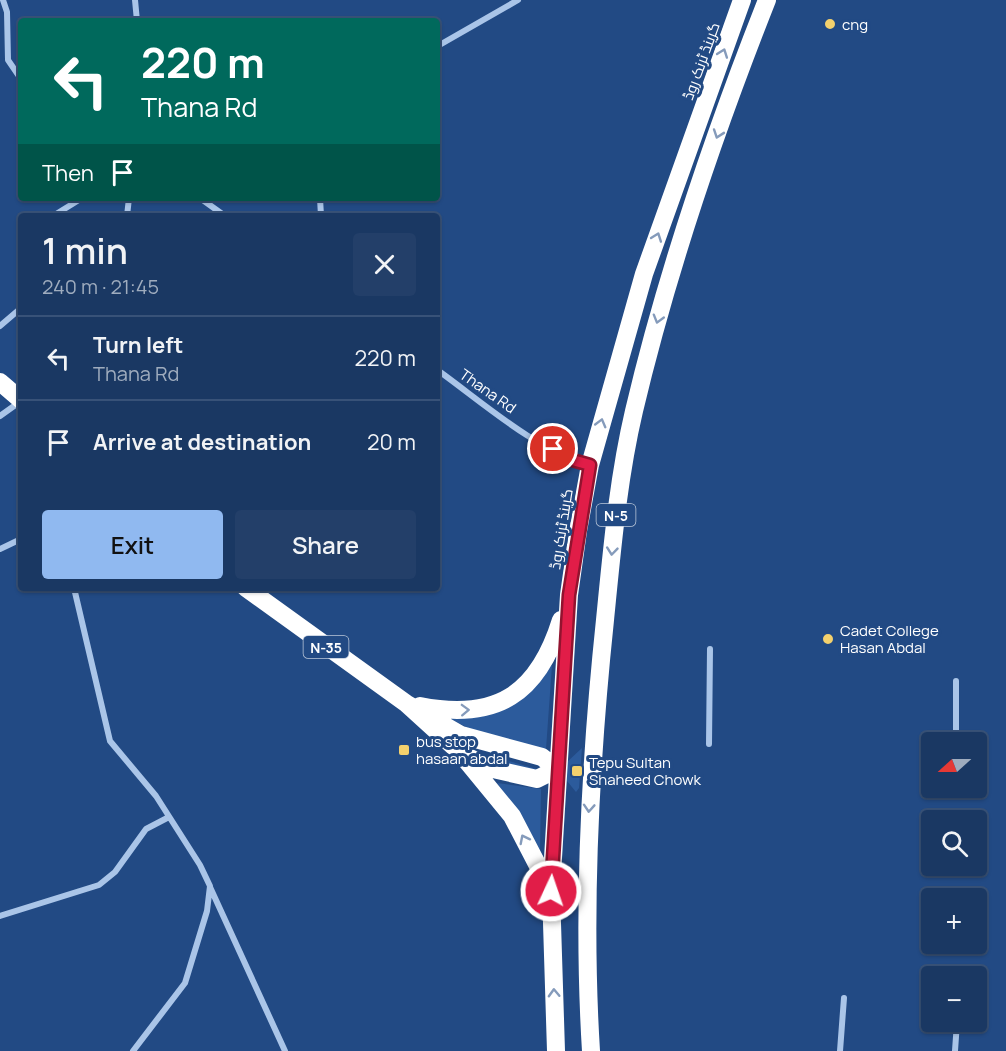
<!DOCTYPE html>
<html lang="en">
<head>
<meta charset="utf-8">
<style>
  body { margin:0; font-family:Manrope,Cairo,sans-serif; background:#233f69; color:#f1f3f6; height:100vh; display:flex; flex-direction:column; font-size:22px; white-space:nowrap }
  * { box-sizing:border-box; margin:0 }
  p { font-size:20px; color:#9facbe }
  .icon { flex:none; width:33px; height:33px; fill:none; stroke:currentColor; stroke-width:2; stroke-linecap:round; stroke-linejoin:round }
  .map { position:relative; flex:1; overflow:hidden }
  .drawer { position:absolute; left:18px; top:213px; width:422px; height:378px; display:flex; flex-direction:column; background:#1a3863; border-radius:6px; box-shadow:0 2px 4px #0004,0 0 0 2px #385278 }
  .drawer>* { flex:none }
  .top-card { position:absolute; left:18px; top:18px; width:422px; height:183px; border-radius:6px; box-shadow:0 2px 4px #0004,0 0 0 2px #385278; background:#00695c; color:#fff; overflow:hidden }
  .needle { width:39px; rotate:249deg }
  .fabs { position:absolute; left:921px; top:732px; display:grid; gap:12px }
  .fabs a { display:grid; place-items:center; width:66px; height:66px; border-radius:6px; background:#1a3863; box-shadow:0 2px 4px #0004,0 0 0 2px #385278; font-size:30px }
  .pin { position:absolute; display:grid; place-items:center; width:51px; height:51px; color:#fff; margin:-26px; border:3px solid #fff; border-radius:50%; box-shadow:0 2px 6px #0007 }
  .me { position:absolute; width:66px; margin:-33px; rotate:3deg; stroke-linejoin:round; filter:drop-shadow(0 0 4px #0008) }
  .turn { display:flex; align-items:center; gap:21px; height:126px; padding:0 24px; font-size:27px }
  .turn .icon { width:78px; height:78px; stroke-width:2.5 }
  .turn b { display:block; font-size:42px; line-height:51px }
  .then { display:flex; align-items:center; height:57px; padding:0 24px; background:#0003; gap:12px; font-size:22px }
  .round { display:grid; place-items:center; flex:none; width:63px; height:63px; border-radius:6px; background:#233f69 }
  .headline { display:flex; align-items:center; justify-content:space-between; height:102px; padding:0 24px }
  h1 { font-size:36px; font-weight:600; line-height:45px }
  .button { display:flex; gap:12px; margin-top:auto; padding:12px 24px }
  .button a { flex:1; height:69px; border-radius:6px; background:#90b9f0; color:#111; font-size:24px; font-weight:600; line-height:69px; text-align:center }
  .button a+a { background:#233f69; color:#f1f3f6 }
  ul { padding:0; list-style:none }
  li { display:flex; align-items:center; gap:18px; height:84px; padding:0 24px; border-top:2px solid #385278 }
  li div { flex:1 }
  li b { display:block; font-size:22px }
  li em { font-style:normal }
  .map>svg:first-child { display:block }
  .green { fill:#2c5b9c }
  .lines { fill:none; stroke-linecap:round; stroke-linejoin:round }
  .street { stroke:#aac5e8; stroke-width:6 }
  .highway { stroke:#fff; stroke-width:18 }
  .oneway { stroke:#859bbb }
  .route-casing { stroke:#92132f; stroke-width:15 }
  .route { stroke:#e11d48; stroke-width:10 }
  .poi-dot { fill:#f4d16d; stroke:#224a84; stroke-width:2 }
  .labels { text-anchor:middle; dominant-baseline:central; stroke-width:6; stroke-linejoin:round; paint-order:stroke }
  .shield { fill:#224a84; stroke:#bdc9da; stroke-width:1.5 }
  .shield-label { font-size:14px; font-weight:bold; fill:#fff }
  .poi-label { font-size:15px; fill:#fff; stroke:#224a84; text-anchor:start }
  .street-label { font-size:15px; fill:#fff; stroke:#224a84 }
</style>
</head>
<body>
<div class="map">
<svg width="1006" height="1051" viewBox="0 0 1006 1051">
  <rect width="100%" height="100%" fill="#224a84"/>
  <path class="green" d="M 552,665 L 546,749 L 478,733 L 449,718 C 502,715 519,706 552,665 Z
    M 582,748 L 579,788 L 576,792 L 567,781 L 567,762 Z
    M 467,749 L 540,770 L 508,768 Z
    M 497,783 L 541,789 L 540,854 L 522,818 Z"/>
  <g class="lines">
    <path class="street" d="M 3,0 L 7,12 L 8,60 L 21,79
      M 135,0 L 137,21
      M 436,47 L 518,0
      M 200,198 L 225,216
      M 320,198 L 321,216
      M 53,216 L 82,198
      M 127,216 L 129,198
      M 0,326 L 21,308
      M 436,369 C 481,401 536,451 589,464
      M 0,416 L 21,401
      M 0,549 L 21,539
      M 74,588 L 110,741 L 156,796 L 200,865 L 210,886 L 207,911 L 185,983 L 133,1051
      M 956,742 L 956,681
      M 709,744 L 710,649
      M 210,887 L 285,1051
      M 0,916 L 99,885 L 115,872 L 146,829 L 169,817
      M 840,1051 L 844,998
      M 955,1051 L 957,1022"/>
    <path class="highway" d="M 0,382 L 21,400
      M 246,588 L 407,704 L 461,735 L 542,757 L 557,769 L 537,779 L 493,769 L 462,754 L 407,704
      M 420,706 C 497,721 538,694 561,620
      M 466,760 L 512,816 L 550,889
      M 556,1051 L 551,891 L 569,595 L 578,531 L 590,465 L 644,274 L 742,0
      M 591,1051 C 582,907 590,763 605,620 C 612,550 618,479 634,411 C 667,271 714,134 767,0"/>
  </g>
  <defs><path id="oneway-chevron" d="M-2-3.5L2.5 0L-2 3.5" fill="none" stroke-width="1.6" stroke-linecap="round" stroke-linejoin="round" transform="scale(1.5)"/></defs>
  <g class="oneway">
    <use href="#oneway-chevron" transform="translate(723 53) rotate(-70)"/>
    <use href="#oneway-chevron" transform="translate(718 134) rotate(109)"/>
    <use href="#oneway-chevron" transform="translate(657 237) rotate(-70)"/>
    <use href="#oneway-chevron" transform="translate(658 319) rotate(106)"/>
    <use href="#oneway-chevron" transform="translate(601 423) rotate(-75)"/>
    <use href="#oneway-chevron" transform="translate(612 551) rotate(96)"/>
    <use href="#oneway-chevron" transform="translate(465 710) rotate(-2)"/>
    <use href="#oneway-chevron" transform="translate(589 808) rotate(94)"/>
    <use href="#oneway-chevron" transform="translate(524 839) rotate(-117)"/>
    <use href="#oneway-chevron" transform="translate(554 993) rotate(-92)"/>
  </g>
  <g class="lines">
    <defs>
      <path id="route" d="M 551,891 L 569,595 L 590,465 L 569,459 L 553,449"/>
    </defs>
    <use href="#route" class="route-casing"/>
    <use href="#route" class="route"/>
  </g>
  <g class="poi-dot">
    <circle cx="830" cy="24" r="6"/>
    <circle cx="828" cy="639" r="6"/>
    <rect x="398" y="744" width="12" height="12" rx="3"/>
    <rect x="571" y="765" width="12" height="12" rx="3"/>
  </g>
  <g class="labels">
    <g class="shield">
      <rect x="596.5" y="504" width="39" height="22" rx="4.5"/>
      <rect x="303.5" y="636" width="45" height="22" rx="4.5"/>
    </g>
    <g class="shield-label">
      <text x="616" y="515">N-5</text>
      <text x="326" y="647">N-35</text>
    </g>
    <g class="poi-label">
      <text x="842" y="24">cng</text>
      <text x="840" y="630">Cadet College<tspan x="840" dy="17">Hasan Abdal</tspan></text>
      <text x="416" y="741">bus stop<tspan x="416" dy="17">hasaan abdal</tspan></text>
      <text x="589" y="762">Tepu Sultan<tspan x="589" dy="17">Shaheed Chowk</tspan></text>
    </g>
    <g class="street-label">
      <text transform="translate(701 61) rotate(-70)">گرینڈ ٹرنک روڈ</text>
      <text transform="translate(488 391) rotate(35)">Thana Rd</text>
      <text transform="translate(561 529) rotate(-81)">گرینڈ ٹرنک روڈ</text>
    </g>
  </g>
</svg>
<div class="fabs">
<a><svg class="needle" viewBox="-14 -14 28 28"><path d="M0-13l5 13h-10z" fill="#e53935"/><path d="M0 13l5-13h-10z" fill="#9facbe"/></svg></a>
<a><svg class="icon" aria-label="search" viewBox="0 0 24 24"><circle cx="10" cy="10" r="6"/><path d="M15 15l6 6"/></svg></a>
<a>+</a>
<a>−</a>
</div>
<div class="pin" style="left:553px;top:449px;background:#d93025"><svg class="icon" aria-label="arrive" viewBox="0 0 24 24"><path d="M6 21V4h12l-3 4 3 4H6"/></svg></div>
<svg class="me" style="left:551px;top:891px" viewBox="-20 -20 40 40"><circle r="17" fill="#e11d48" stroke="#fff" stroke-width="3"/><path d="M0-11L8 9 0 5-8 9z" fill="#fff"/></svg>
<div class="top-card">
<div class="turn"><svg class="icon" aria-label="left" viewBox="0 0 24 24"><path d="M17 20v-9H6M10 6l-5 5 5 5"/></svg><div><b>220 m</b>Thana Rd</div></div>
<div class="then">Then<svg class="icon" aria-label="arrive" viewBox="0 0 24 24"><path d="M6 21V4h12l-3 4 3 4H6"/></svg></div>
</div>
<section class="drawer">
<div class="headline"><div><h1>1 min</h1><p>240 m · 21:45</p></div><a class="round"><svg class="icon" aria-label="close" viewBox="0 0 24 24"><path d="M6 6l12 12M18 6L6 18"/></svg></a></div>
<ul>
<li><svg class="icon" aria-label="left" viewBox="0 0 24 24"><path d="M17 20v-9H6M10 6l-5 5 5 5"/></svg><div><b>Turn left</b><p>Thana Rd</p></div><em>220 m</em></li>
<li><svg class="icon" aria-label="arrive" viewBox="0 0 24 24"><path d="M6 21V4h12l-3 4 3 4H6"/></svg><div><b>Arrive at destination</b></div><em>20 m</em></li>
</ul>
<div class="button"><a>Exit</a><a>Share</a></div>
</section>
</div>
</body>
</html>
